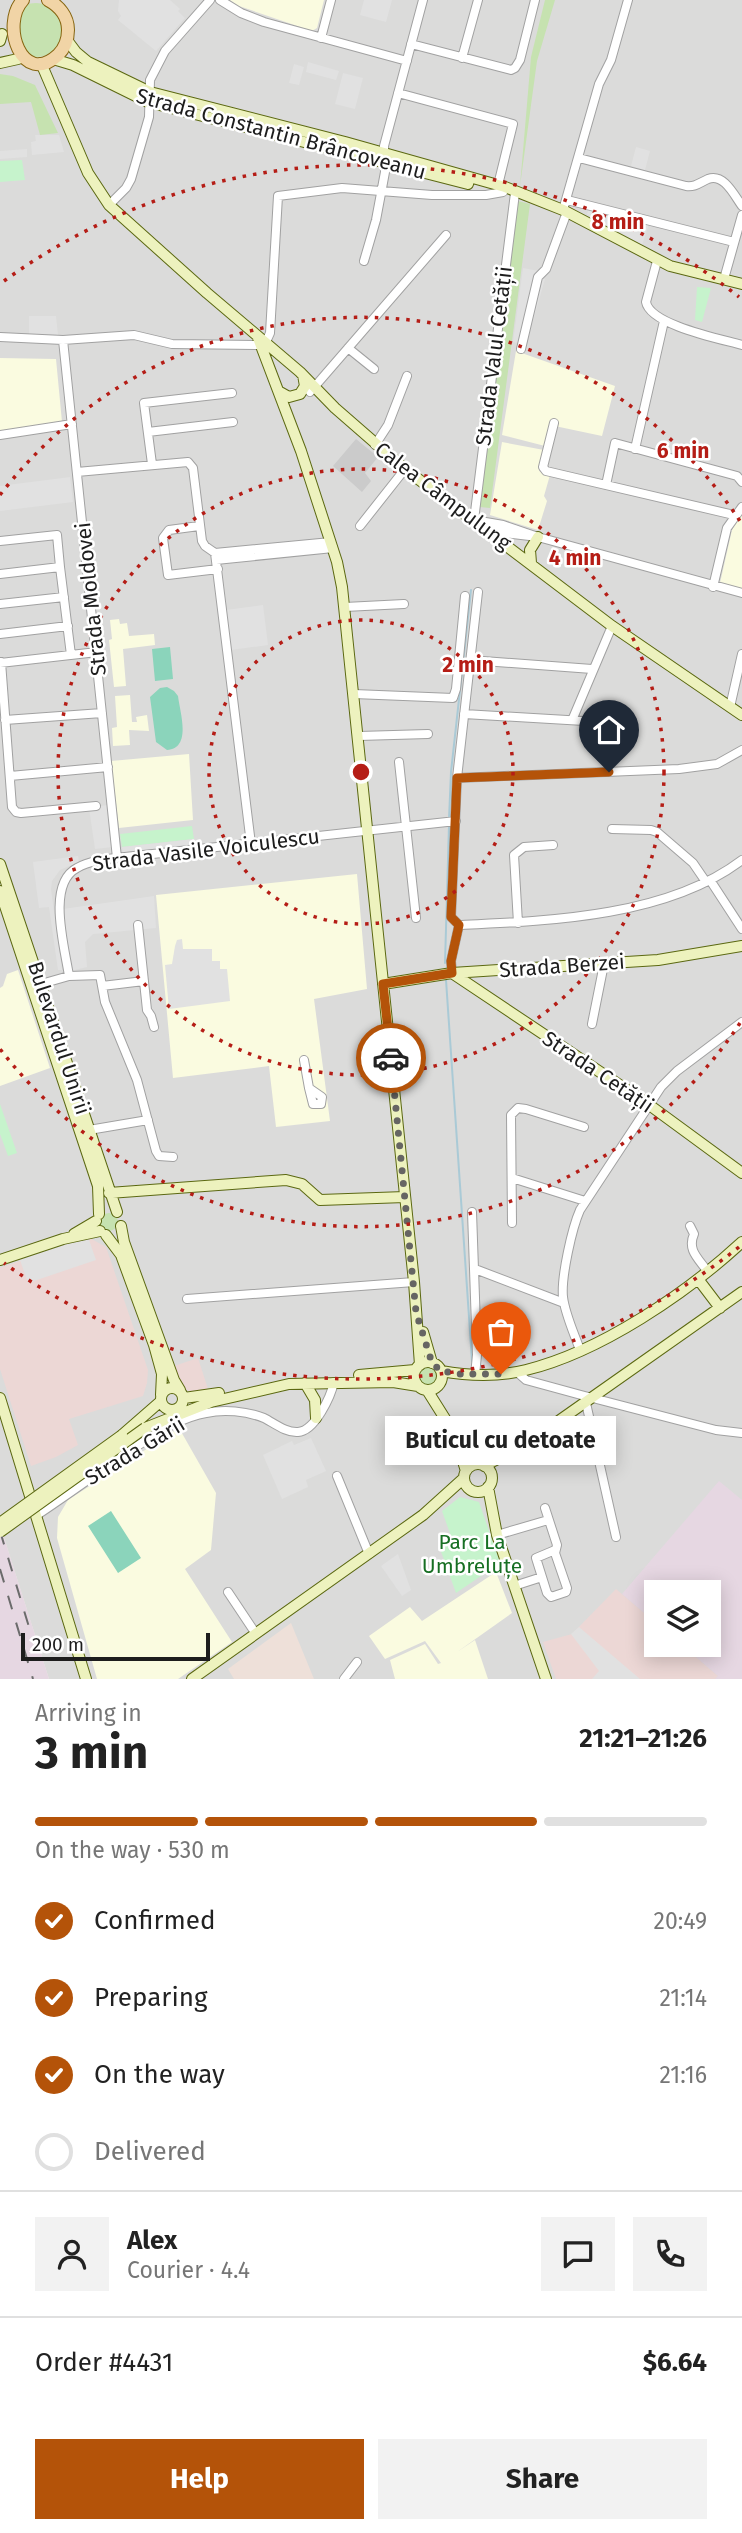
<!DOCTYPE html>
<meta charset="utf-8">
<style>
body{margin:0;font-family:"Fira Sans",sans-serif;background:#f2f2f2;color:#222;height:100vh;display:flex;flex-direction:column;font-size:26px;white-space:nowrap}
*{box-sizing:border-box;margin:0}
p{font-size:23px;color:#767676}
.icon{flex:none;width:38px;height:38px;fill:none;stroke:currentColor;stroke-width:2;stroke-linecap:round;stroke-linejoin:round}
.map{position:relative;height:1679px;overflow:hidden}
.panel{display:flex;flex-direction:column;background:#fff;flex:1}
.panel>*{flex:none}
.controls{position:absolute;left:644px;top:1580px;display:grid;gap:14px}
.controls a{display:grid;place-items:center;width:77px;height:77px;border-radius:0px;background:#fff;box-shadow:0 4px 18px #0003;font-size:35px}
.scale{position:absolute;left:21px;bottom:18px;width:189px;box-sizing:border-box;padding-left:7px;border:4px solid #1d1d1d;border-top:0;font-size:19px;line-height:24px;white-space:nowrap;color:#1d1d1d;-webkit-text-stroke:5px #fff;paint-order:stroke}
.pin{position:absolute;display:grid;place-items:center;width:60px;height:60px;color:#fff;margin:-72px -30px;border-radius:50% 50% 50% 0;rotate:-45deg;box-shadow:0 0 7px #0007}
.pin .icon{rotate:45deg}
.courier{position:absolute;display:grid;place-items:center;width:70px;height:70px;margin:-35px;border:5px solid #b45309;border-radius:50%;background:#fff;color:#222;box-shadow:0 2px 9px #0007}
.bubble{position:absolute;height:49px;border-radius:0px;background:#fff;box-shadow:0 4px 18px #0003;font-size:23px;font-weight:700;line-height:49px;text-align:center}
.overview em{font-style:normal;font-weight:700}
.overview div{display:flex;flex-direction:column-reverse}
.overview{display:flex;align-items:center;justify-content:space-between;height:119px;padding:0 35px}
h1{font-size:46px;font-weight:700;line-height:52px}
.bar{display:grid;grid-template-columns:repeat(4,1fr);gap:10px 7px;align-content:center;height:84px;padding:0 35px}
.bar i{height:9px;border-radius:5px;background:#e0e0e0}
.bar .active{background:#b45309}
.bar p{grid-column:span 4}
.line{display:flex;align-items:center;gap:18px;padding:0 35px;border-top:2px solid #e0e0e0}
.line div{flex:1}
.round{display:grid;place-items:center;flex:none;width:74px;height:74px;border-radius:0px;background:#f2f2f2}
ol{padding:0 35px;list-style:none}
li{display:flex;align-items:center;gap:21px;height:77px}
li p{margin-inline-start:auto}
li .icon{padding:7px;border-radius:50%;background:#b45309;color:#fff;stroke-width:4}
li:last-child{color:#767676}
li i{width:38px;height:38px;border:4px solid #e0e0e0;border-radius:50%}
.action{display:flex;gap:14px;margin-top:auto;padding:14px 35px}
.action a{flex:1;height:80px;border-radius:0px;background:#b45309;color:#fff;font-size:28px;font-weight:700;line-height:80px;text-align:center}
.action a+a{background:#f2f2f2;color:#222}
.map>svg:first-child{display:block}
.residential{fill:#dbdbda;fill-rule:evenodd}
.commercial{fill:#ecd7d5}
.industrial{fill:#e6d7e2}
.education{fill:#fafbe0}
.religious{fill:#cbcbcb}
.military{fill:#eee0d9}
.grass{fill:#c6e2b0}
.park{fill:#c6f3cc}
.pitch{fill:#8bd4bb}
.parking{fill:#e1e1e1}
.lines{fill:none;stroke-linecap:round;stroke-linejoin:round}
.stream{stroke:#aacad6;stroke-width:2}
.street-casing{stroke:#a1a1a1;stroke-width:10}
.secondary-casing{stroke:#5b6811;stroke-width:12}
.primary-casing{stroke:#866510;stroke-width:14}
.street{stroke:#fff;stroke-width:8}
.secondary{stroke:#edf2be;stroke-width:10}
.primary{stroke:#f1d4a6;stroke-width:12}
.rail{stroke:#6b6b6b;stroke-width:2;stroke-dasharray:14 14;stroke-linecap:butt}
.secondary-bridge-casing{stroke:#5b6811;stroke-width:12;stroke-linecap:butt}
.secondary-bridge{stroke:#edf2be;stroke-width:10}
.done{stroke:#666563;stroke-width:7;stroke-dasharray:0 12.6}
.route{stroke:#b45309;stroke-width:9}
.ring{fill:none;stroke:#b51d16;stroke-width:3.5;stroke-dasharray:3.5 7}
.labels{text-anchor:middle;stroke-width:5;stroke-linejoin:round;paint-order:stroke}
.street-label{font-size:21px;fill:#1d1d1d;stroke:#fff}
.park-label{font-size:21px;fill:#176f23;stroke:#fff}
.centre{fill:#b51d16;stroke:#fff;stroke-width:3.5}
.ring-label{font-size:21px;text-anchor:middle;font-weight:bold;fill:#b51d16;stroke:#fff;stroke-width:5;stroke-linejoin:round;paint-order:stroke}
</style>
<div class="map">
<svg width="742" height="1679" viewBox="0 0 742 1679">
<rect width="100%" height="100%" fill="#edebe4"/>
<path class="residential" d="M0 0H742V1679H49L0 1525ZM656 1592H709V1645H656Z"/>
<path class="commercial" d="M88 1237 106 1247 148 1370 147 1383 143 1396 69 1419 78 1445 56 1457 31 1466 0 1369V1268Z
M198 1358 208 1389 197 1392 189 1391 184 1388 171 1367Z
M616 1589 656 1623V1645H682L718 1676 715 1679H556L543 1642 572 1634Z"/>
<path class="industrial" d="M719 1481 742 1500V1679H715L718 1676 682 1645H709V1592H656V1623L622 1594Z
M0 1525 49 1679H0Z"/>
<path class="education" d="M230 0H324L317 28 312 31 239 6Z
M516 351 615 386 602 436 550 425 545 446 502 435Z
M0 358 56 359 62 422 0 431Z
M502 442 544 450 539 471 550 475 544 496 547 501 538 530 490 515Z
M742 512V589L720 583 732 530Z
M119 619 120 624 127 623 129 636 154 634 155 645 123 649 126 686 114 687 109 640 112 639 110 620Z
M130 695 132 722H137L136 717 147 715 149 731 129 730 130 745 113 746 112 728 117 727 115 696Z
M189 754 193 820 119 828 111 761Z
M357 874 367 989 314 999 330 1121 276 1127 269 1066 173 1078 156 895Z
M18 970 50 1068 0 1086V988L3 986 7 974Z
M179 1428 216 1493 211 1550 185 1569 232 1642 178 1679H97L57 1538 58 1517 68 1500Z
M496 1572 512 1613 457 1652 475 1640 488 1679H395L390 1660 425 1644 438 1664 441 1663 425 1641 385 1659 369 1636 410 1607 422 1621Z"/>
<path class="religious" d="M356 439 378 457 365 473 371 481 362 492 333 466Z"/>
<path class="military" d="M291 1623 314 1679H234L228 1669Z"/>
<path class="grass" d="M545 0H555L537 61 520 186 531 57Z
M9 30a27 27 0 1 1 54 0a27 27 0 1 1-54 0Z
M0 74 13 76 35 85 58 133 40 135 31 102 0 104Z
M518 201 530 204 490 508 480 507Z
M100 1222a9 9 0 1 1 18 0a9 9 0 1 1-18 0Z
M419 1376a9 9 0 1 1 18 0a9 9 0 1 1-18 0Z"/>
<path class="park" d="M22 160 25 180 0 182V161Z
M697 287 711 288 702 322 695 320Z
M192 826 194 839 122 847 120 834Z
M0 1104 17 1153 8 1156 0 1134Z
M460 1497 479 1502 500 1563 456 1593 439 1546 452 1539 442 1511Z"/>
<path class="pitch" d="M170 647 173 679 155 681 152 649Z
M167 687 174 691 178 696C180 713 192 748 167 750L156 742 150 697 160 688Z
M111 1511 141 1558 118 1573 88 1526Z"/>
<path class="parking" d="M119 0H170L180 9 178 11 185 18 156 51 118 20 121 16 118 11Z
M364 0H392L386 22 360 15Z
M308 62 339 71 336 80 306 72Z
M294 64 304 67 299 85 289 83Z
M343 73 363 78 355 109 335 104Z
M35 135H59L64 152 32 155 31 142 36 141Z
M636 147 650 151 645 170 631 166Z
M27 149V157L0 159V151Z
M589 208 649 224 642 245 587 214Z
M523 268 539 271 541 278 545 279 526 345 513 342Z
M29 316H56L58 335 29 334Z
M70 477 73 502 0 511V486Z
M263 605 268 645 231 650 226 610Z
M107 805 113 847 95 849 89 808Z
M194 839 195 846 123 854 122 847Z
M78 856 79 862 60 870 52 881 51 889 62 970H58L49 907 39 908 33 862Z
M154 896 156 928 93 934 85 942 87 967 71 971 63 909Z
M182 939 183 949H212V961H220V969H227L230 1001 169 1009 165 965 172 964 175 946 177 940Z
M88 1237 96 1260 28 1283 20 1260Z
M311 1438 326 1471 306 1480 308 1487 282 1499 263 1455 292 1441 294 1445Z
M398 1554 411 1590 402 1596 381 1566Z
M579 1627 613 1656 640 1679H592L599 1671 571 1634Z"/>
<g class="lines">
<path class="stream" d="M449 819 451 772 471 590
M445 963 449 825
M446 980 472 1361"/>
<g class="street-casing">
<path id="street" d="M220 0 241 13 264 22 407 61
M321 38 331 0
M411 44 511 70 515 68 520 60 535 0
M462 58 478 0
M398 93 513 124 498 185
M579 158 686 186C696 187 699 183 708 179 724 173 734 195 742 206
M515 193 474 520 503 525 538 537
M567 200 734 242
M109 205 126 188 131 179 149 117 150 80 165 51 210 0
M563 210 599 84 611 60 628 0
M364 261 376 220 385 172 384 146 423 0
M657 261 646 302C650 325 721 339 742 345
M724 279 742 215
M0 337 63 340 134 335 172 344 261 345
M63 340 117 858
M265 344 270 333 278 196 342 188 432 195H486L503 192
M348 348 374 369
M521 349 538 277 546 269 567 212
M310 392 446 235
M554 423 543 467 546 471 734 515
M148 432 233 422
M0 435 72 424
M375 445 388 425 407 376
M635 449 664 321
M152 464 144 403 232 393
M77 472 188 462 193 468 202 541 205 546 215 553 331 542
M606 485 615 443 737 476 742 482
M199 526 169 530 163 538 168 575 218 569
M360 526 405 469
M488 531 538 537 742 593
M0 541 57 535 60 567
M215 553 251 844
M216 560 333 548
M0 574 60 567 71 655
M713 587 727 528 742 507
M0 604 64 597
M345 607 404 604
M0 634 68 626
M470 660 592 669
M1 662 12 807 16 812 21 813 96 806
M0 663 97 652
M354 694 453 698 456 689 465 596
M730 707 742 654
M464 714 618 723
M573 718 612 626
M5 720 102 713
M359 736 428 734
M399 762 416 918
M10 776 108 767
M457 778 679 769 717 764 742 750
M612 829 651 830 657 832 693 863 706 882
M710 880 742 929
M518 923 514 855 524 847 553 845
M138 925 147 1010 151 1016 154 1027
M459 925 451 917 457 778 478 592
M459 925C549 921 667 917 742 860
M452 973 451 961 459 925
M69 976C65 948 46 884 77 868 91 860 109 859 125 857L456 821
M41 984 69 976 100 975 105 1002 137 1080 156 1151 159 1156 173 1157
M102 986 144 981
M592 1024 604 964
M304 1060 309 1088 322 1097 321 1104H313L309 1088
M89 1130 148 1120
M512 1178 585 1201
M472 1212 477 1355 475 1375
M512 1223 511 1115 518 1108 526 1109 584 1127
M690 1226 694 1234C687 1250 698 1258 708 1272
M475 1269 564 1303
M187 1299 414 1282
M580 1350C574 1333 565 1314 563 1297 561 1277 572 1228 580 1210L661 1087 677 1071 742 1022
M517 1372 526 1380 581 1395 716 1430 742 1433
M586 1403 616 1537
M337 1476 369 1554
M545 1508 557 1545 555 1553 567 1588 566 1592 551 1597 547 1593 536 1558 555 1550
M37 1515C75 1490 110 1463 148 1439 166 1428 184 1417 206 1413 224 1409 246 1411 264 1418 274 1423 286 1433 298 1432 315 1431 331 1396 334 1382
M497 1535 548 1520
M514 1586 542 1577
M228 1592 256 1634
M344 1679 357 1662"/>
</g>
<g class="secondary-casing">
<path id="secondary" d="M67 40 76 52 88 62 150 92 345 142 505 187 563 210 670 266 742 284
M0 41 2 34
M53 59 73 65 148 102 468 184
M0 63 18 59
M41 63 88 173 109 205 207 293 300 372 335 408 405 469 612 626 742 715
M258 338 301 451 337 562 342 587 414 1282 420 1365
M280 392 289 397 300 394 305 386 303 375
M531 563 530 550 538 537
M0 864 117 1212
M0 891 98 1186 99 1214
M452 973 648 1104 742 1173
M383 984 452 973 658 960 742 946
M109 1193 286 1180 302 1184 320 1200 405 1197
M121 1226 124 1242 174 1380 180 1390
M74 1234 96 1221
M106 1235 121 1255 154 1345 162 1374 161 1395
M0 1260 63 1239 100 1231
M698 1279 720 1308
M423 1332 432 1363
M414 1376a14 14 0 1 1 28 0a14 14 0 1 1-28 0Z
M441 1371C469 1376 498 1377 526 1370 600 1352 687 1293 742 1242
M359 1375 415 1370
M305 1383 315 1400 316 1418
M161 1399a11 11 0 1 1 22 0a11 11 0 1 1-22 0Z
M427 1390 454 1433 466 1471
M0 1398 86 1679
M184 1398 219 1393
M145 1428 211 1402 289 1384 393 1382 418 1386
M122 1435 161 1401
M464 1478a14 14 0 1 1 28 0a14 14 0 1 1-28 0Z
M484 1466 523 1446 742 1292
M488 1487 497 1535 546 1679
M192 1679 423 1515 464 1478"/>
</g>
<g class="primary-casing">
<path id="primary" d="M23 0C0 24 22 88 58 55 65 48 68 39 68 30 68 16 59 6 48 0"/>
</g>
<use href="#street" class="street"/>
<use href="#secondary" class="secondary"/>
<use href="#primary" class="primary"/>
<path class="rail" d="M0 1531 32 1637
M0 1569 33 1679"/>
<g class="secondary-bridge-casing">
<path id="secondary-bridge" d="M0 1523 122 1435
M0 1532 145 1428"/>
</g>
<use href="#secondary-bridge" class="secondary-bridge"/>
</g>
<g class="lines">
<path class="done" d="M391 1058 416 1312 432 1363 441 1371 460 1374H501"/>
<path class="route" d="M391 1058 383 984 452 973 451 961 459 925 451 917 457 778 609 772"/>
</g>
<g class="ring">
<circle cx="361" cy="772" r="152"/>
<circle cx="361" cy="772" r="303"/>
<path d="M740 1023A455 455 0 0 1 0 1049M0 495A455 455 0 0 1 740 521"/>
<path d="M739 1247A607 607 0 0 1 4 1263M4 281A607 607 0 0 1 739 297"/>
</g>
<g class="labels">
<g class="street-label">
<text transform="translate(281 134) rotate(15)" y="7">Strada Constantin Brâncoveanu</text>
<text transform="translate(494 356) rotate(-83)" y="7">Strada Valul Cetății</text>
<text transform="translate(443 496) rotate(37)" y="7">Calea Câmpulung</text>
<text transform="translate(91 599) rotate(-96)" y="7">Strada Moldovei</text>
<text transform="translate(206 850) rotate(-7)" y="7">Strada Vasile Voiculescu</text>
<text transform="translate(562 966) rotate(-4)" y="7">Strada Berzei</text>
<text transform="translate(59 1038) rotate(72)" y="7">Bulevardul Unirii</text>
<text transform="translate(598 1072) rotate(34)" y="7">Strada Cetății</text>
<text transform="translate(135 1451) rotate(-31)" y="7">Strada Gării</text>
</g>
<g class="park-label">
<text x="472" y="1549">Parc La<tspan x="472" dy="24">Umbreluțe</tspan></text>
</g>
</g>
<circle cx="361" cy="772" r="10" class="centre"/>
<g class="ring-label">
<text x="618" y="229">8 min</text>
<text x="683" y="458">6 min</text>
<text x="575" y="565">4 min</text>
<text x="468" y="672">2 min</text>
</g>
</svg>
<div class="controls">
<a><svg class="icon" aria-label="layers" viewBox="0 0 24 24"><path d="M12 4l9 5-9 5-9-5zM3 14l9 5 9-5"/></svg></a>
</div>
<div class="scale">200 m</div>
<div class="pin" style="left:501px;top:1374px;background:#ea580c"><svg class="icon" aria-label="bag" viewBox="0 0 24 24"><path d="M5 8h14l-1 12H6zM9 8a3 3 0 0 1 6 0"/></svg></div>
<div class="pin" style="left:609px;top:772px;background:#1f2937"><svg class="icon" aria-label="home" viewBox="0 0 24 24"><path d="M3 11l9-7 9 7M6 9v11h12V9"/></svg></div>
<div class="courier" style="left:391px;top:1058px"><svg class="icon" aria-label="car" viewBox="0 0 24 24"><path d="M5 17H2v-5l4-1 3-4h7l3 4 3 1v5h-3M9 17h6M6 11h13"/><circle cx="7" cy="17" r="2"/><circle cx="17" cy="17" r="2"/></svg></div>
<div class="bubble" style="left:385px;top:1416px;width:231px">Buticul cu detoate</div>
</div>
<section class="panel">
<div class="overview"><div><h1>3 min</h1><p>Arriving in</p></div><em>21:21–21:26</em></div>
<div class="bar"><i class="active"></i><i class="active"></i><i class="active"></i><i></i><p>On the way · 530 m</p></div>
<ol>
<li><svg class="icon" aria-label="check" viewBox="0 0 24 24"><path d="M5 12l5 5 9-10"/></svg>Confirmed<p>20:49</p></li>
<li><svg class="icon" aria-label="check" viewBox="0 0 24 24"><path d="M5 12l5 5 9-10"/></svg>Preparing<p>21:14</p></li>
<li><svg class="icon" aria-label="check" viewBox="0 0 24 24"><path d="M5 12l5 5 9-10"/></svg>On the way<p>21:16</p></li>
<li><i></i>Delivered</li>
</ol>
<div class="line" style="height:126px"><a class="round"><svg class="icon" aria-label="person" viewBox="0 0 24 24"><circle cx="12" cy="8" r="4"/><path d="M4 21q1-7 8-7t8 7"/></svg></a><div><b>Alex</b><p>Courier · 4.4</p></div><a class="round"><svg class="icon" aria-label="chat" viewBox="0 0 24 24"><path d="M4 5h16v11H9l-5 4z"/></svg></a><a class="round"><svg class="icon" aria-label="phone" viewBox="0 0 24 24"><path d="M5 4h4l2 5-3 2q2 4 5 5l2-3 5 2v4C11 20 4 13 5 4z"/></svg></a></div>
<div class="line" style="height:91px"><div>Order #4431</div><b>$6.64</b></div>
<div class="action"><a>Help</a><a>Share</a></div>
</section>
